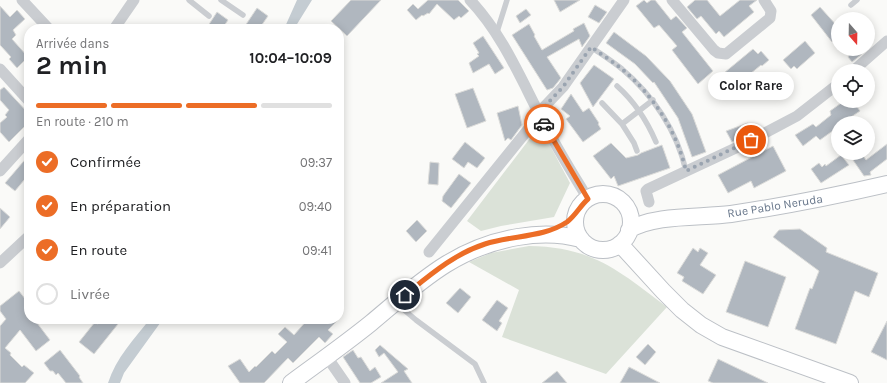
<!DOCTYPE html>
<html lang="fr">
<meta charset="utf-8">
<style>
body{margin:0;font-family:Karla,sans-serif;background:#f2f2f2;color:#202124;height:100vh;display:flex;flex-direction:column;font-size:15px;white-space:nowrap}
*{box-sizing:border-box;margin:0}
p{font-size:13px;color:#757577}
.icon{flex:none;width:22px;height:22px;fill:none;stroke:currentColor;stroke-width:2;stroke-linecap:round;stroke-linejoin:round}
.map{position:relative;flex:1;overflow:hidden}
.details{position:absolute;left:24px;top:24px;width:320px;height:300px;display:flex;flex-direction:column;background:#fff;border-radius:16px;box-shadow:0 2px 10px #0003}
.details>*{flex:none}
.needle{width:26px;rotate:160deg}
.controls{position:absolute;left:831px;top:12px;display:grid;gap:8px}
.controls a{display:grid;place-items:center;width:44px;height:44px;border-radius:50%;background:#fff;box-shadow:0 2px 10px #0003;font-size:20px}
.pin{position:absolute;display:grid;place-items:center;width:34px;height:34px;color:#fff;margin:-17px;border:2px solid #fff;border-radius:50%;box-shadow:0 1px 4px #0007}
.courier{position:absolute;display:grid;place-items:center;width:40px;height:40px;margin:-20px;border:3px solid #ec6d26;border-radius:50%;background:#fff;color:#222;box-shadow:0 1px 5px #0007}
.bubble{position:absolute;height:28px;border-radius:14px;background:#fff;box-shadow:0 2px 10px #0003;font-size:13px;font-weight:700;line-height:28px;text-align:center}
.headline em{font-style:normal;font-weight:700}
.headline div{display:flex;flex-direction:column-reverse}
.headline{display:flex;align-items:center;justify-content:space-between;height:68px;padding:0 12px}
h1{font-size:26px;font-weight:700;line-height:30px}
.bar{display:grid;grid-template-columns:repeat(4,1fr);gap:6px 4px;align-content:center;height:48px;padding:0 12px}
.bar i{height:5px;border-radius:3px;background:#e0e0e0}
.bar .current{background:#ec6d26}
.bar p{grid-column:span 4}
ol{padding:0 12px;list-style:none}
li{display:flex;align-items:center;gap:12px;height:44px}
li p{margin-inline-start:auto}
li .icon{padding:4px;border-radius:50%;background:#ec6d26;color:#fff;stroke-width:4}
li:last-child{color:#757577}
li i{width:22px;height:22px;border:2px solid #e0e0e0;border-radius:50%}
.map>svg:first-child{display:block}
.green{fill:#dbe2d8}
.water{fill:#c4ccd2}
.building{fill:#b0b7bf;stroke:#dcdcda}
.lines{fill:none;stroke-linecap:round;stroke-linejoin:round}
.secondary-casing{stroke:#bcc0c6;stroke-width:18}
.lane{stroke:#cacdd1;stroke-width:5.5}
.street{stroke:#cacdd1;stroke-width:11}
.secondary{stroke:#fff;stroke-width:16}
.done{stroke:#9aa4b0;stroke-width:4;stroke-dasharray:0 7.2}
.route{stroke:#ec6d26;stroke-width:5}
.labels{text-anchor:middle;stroke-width:4;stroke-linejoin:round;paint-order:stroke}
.street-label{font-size:12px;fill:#67768a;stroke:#fff}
</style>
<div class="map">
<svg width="887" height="383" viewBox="0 0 887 383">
<rect width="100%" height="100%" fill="#fafaf8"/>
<path class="green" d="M531 137 546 138 570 183 554 217 501 226 481 231 467 221Z
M529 246C593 247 619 271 667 307L606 374 502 337 519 290 469 262 491 253Z"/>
<path class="water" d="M297 0H312L294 29H284Z
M150 319H163L124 373 120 383H108C116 358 134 339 150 319Z"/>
<path class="building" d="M351 0H381L347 36 331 21Z
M428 0H458L469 11 461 18 459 16 454 20 437 4 429 14 428 13 423 16 422 15 416 20 407 10 413 4 418 9Z
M554 0H580L560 12Z
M644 0 647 3 651 0H655L671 20 676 16 687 28 682 32 713 71 698 84 672 50 677 46 659 25 654 28 636 6Z
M695 0H707L720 16 740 0H757L749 6 754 12 724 37 719 31 716 34 701 16 697 19 687 7Z
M595 5 607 12 599 23 588 17Z
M0 6 10 17 17 10 25 19 13 30 16 35 12 39 28 57 17 68 9 59 11 57 0 45Z
M820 7 838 27V37L832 42 811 15Z
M257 8 268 16 259 29H243Z
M526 9 531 15 520 23 516 16Z
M217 12 228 20 222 29H206Z
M584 23 590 36 582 47 579 39 547 57 561 78 553 88 547 90 512 35 529 24 535 35 534 36 542 50 574 31 573 29Z
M614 32 646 56 670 81 692 114 706 152 692 157 678 118 654 82 653 83 635 64 606 43Z
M483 36 504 68 495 74 489 64 473 73 469 63 479 56 477 54 479 53 473 43Z
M805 41 815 53 799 67 797 69 794 66 791 69 783 60Z
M753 49 758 54 761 51 769 60 762 66 761 65 739 83 740 84 733 90 726 81 729 78 724 73Z
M852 49H858L862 54 852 62 848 57 849 55 848 52Z
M594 65 614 79 593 107 580 83Z
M4 87 29 114V122L9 142 0 132V123L7 117 5 115 9 110 0 100V90Z
M473 88 486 121 467 128 455 94Z
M571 94 583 112 589 108 599 123 598 124 601 129 583 142 566 119 570 116 561 109Z
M844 101H853L860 111 842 123H838V127L820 140 816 136 803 146 795 135 813 124 816 127 831 115 830 111Z
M518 106 522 125 511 140 508 138 505 141 497 113Z
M748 123 752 130 732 142 726 131Z
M465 142 485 158 477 168 468 162 464 168 452 159Z
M611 143 626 158 638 155 641 153 662 145 670 168 618 186 614 176 611 179 593 156Z
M887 144V159L870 172 871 175 864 176 853 160 862 154 866 160Z
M773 146 786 171 754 188 751 181 728 193 718 175Z
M29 155V174L15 191 5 183Z
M841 155 849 165 821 183 811 169 819 163 822 167 825 164 826 166Z
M430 162 439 163 438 185 428 184Z
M459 174 471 183 451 208 442 201 443 196Z
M0 208 10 217 0 229Z
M417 220 427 231 416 242 406 231Z
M800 229 827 248 826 252 878 273 869 297 855 291 836 344 795 329 810 288 812 289 819 271 773 237 779 230Z
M693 248 698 252 700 248 708 253 700 265 716 275 703 294 682 281 684 277 677 273Z
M745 261 786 277 768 327 726 312Z
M460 288 471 297 458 313 446 303Z
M19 291 29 304V319H34L50 340 36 351 20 330 5 348 11 353 10 355 22 367 24 365 34 373 25 383H0V326L6 319 0 311V306Z
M497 300 508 308 499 321 502 323 497 331 482 320Z
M102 319H122L94 354 79 342 95 322 98 324Z
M308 319H339L328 330 333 334 325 343 319 337 293 363 288 358 264 383H240L228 366 240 359 249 372 255 366 256 367 272 351 275 354 287 342 278 334 285 327 294 335Z
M887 321V360L871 352Z
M648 344 656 352 645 365 636 357Z
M380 345 408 369 404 371 412 383H381L398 372 384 353 379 357 375 350Z
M60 350 80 376 79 377 83 383H66L58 373 56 375 53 371H50L44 363Z
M353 350 358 358 361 357 370 371 375 367 381 377 371 383H360L343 357Z
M718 359 768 383H713L708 381Z
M629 367 635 370 660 383H620Z
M557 371 567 383H542Z"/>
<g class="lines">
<g class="secondary-casing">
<path id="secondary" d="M575 222a28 28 0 1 1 56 0a28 28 0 1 1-56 0Z
M629 230C654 214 701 218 731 214 784 206 835 196 887 184
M620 244 663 291 682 310 701 325 722 337 850 383
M291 383C318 363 345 344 371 323 419 283 454 248 518 237 540 233 559 233 581 239"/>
</g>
<path class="lane" d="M189 0 209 16
M221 0 243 15
M851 5 857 0
M496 35 507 0
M591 47C601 54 612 61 622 69 653 95 677 131 686 171
M617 86C634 101 647 121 656 142
M602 103 622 124
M637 151 634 143 622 124 653 100
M398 303 403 309 416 320 475 364 484 383"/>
<path class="street" d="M22 0 49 29
M470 0C504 36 522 82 545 125 558 150 573 174 588 199
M672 0 714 50 718 53 726 54 770 18 771 11 764 0
M114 29 134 0
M0 69 29 101
M853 71 887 41
M0 171 29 139
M649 202 646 191 648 189 740 146 797 116 838 84
M429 252 534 122 544 107 563 87 624 0
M0 263 29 236
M327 357 345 383"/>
<use href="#secondary" class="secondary"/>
</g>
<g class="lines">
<path class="done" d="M544 124 539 114 544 107 563 87 591 47C601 54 612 61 622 69 653 95 677 131 686 171L751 140"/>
<path class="route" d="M405 295C430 275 454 254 485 244 512 235 543 238 567 222 576 215 580 206 588 199L544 124"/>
</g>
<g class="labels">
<g class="street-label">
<text transform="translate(775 206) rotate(-9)" y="4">Rue Pablo Neruda</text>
</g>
</g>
</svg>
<div class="controls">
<a><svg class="needle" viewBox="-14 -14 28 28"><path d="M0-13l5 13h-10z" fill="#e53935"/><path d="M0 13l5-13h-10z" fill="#757577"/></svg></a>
<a><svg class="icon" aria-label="locate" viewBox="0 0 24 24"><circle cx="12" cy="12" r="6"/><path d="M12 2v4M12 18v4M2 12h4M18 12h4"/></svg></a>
<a><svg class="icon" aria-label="layers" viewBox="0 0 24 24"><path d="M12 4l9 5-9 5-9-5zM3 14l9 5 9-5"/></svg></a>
</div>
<div class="pin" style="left:751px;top:140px;background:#ea580c"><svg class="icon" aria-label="bag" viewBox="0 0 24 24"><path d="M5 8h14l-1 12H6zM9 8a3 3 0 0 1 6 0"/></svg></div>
<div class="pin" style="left:405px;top:295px;background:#1f2937"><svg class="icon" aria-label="home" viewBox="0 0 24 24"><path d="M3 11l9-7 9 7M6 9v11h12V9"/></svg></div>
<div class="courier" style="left:544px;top:124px"><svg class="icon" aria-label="car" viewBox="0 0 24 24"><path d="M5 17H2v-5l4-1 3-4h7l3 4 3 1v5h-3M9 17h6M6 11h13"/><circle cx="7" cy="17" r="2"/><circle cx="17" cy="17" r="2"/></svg></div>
<div class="bubble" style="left:708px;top:72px;width:86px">Color Rare</div>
<section class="details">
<div class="headline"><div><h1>2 min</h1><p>Arrivée dans</p></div><em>10:04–10:09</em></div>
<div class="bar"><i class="current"></i><i class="current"></i><i class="current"></i><i></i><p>En route · 210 m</p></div>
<ol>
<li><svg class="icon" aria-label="check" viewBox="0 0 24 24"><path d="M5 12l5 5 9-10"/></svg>Confirmée<p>09:37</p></li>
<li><svg class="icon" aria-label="check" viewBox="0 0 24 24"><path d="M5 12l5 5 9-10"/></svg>En préparation<p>09:40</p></li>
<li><svg class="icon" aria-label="check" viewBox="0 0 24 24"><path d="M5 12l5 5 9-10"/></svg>En route<p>09:41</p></li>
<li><i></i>Livrée</li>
</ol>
</section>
</div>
